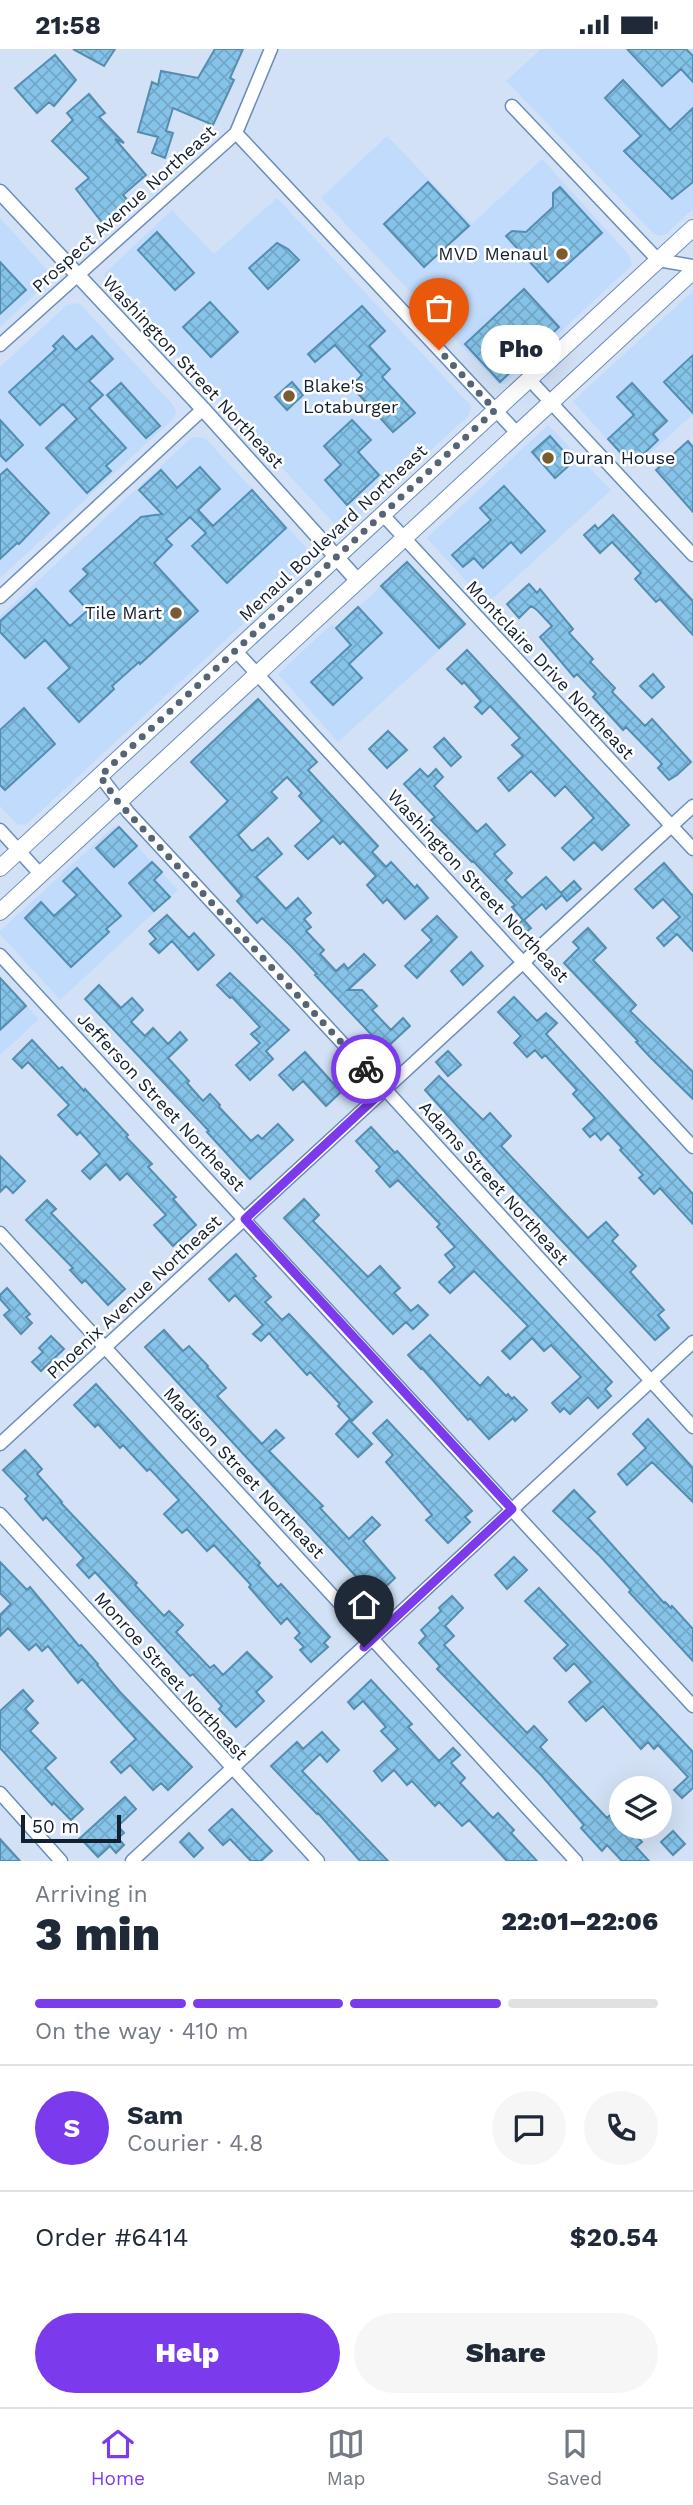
<!DOCTYPE html>
<meta charset="utf-8">
<style>
body{margin:0;font-family:"Work Sans",sans-serif;background:#f6f6f7;color:#1f2937;height:100vh;display:flex;flex-direction:column;font-size:26px;white-space:nowrap}
*{box-sizing:border-box;margin:0}
p{font-size:23px;color:#747a83}
.icon{flex:none;width:38px;height:38px;fill:none;stroke:currentColor;stroke-width:2;stroke-linecap:round;stroke-linejoin:round}
.map{position:relative;height:1812px;overflow:hidden}
.side{display:flex;flex-direction:column;background:#fff;flex:1}
.side>*{flex:none}
.buttons{position:absolute;left:609px;top:1727px;display:grid;gap:14px}
.buttons a{display:grid;place-items:center;width:63px;height:63px;border-radius:50%;background:#fff;box-shadow:0 7px 28px #0002;font-size:35px}
.scale{position:absolute;left:21px;bottom:18px;width:100px;box-sizing:border-box;padding-left:7px;border:4px solid #122032;border-top:0;font-size:19px;line-height:24px;white-space:nowrap;color:#122032;-webkit-text-stroke:5px #fff;paint-order:stroke}
.pin{position:absolute;display:grid;place-items:center;width:60px;height:60px;color:#fff;margin:-72px -30px;border-radius:50% 50% 50% 0;rotate:-45deg;box-shadow:0 0 7px #0007}
.pin .icon{rotate:45deg}
.courier{position:absolute;display:grid;place-items:center;width:70px;height:70px;margin:-35px;border:5px solid #7c3aed;border-radius:50%;background:#fff;color:#222;box-shadow:0 2px 9px #0007}
.bubble{position:absolute;height:49px;border-radius:24px;background:#fff;box-shadow:0 7px 28px #0002;font-size:23px;font-weight:800;line-height:49px;text-align:center}
.summary em{font-style:normal;font-weight:800}
.summary div{display:flex;flex-direction:column-reverse}
.summary{display:flex;align-items:center;justify-content:space-between;height:119px;padding:0 35px}
h1{font-size:46px;font-weight:800;line-height:52px}
.bar{display:grid;grid-template-columns:repeat(4,1fr);gap:10px 7px;align-content:center;height:84px;padding:0 35px}
.bar i{height:9px;border-radius:5px;background:#e0e1e3}
.bar .active{background:#7c3aed}
.bar p{grid-column:span 4}
.line{display:flex;align-items:center;gap:18px;padding:0 35px;border-top:2px solid #e0e1e3}
.line div{flex:1}
.round{display:grid;place-items:center;flex:none;width:74px;height:74px;border-radius:37px;background:#f6f6f7}
.action{display:flex;gap:14px;margin-top:auto;padding:14px 35px}
.action a{flex:1;height:80px;border-radius:42px;background:#7c3aed;color:#fff;font-size:28px;font-weight:800;line-height:80px;text-align:center}
.action a+a{background:#f6f6f7;color:#1f2937}
.status{display:flex;justify-content:space-between;align-items:center;height:49px;padding:0 35px;background:#fff;direction:ltr}
.status svg{height:19px;fill:currentColor}
.tab-bar{display:flex;justify-content:space-around;align-items:center;height:98px;border-top:2px solid #e0e1e3;background:#fff;font-size:19px;color:#747a83}
.tab-bar a{display:grid;justify-items:center;gap:4px}
.tab-bar .active{color:#7c3aed}
.map>svg:first-child{display:block}
.built{fill:#c1dbfd}
.building{fill:url(#building-cross-hatch);stroke:#538eb1;stroke-width:2}
.lines{fill:none;stroke-linecap:round;stroke-linejoin:round}
.minor-casing{stroke:#6a8dbd;stroke-width:15}
.tertiary-casing{stroke:#6a8dbd;stroke-width:17}
.secondary-casing{stroke:#6a8dbd;stroke-width:18}
.minor{stroke:#fff;stroke-width:12}
.tertiary{stroke:#fff;stroke-width:14}
.secondary{stroke:#fff;stroke-width:16}
.done{stroke:#556476;stroke-width:7;stroke-dasharray:0 12.6}
.route{stroke:#7c3aed;stroke-width:9}
.poi-dot{fill:#795c2f;stroke:#fff;stroke-width:2.5}
.labels{text-anchor:middle;stroke-width:5;stroke-linejoin:round;paint-order:stroke}
.street-label{font-size:18px;fill:#122032;stroke:#fff}
.poi-label{font-size:18px;fill:#122032;stroke:#fff;text-anchor:end}
</style>
<div class="status"><b>21:58</b><svg viewBox="0 0 49 12"><path d="M0 12V9h3v3zM5 12V6h3v6zM10 12V3h3v9zM15 12V0h3v12zM26 1h20v11H26zM47 4h2v5h-2z"/></svg></div>
<div class="map">
<svg width="693" height="1812" viewBox="0 0 693 1812">
<defs>
<pattern id="building-cross-hatch" width="8" height="8" patternUnits="userSpaceOnUse" patternTransform="scale(1.75)"><rect width="8" height="8" fill="#86c3e8"/><path d="M0 0l8 8M0 8l8-8" fill="none" stroke="#73a7c7"/></pattern>
</defs>
<rect width="100%" height="100%" fill="#d2e1f5"/>
<path class="built" d="M541 0H693V160L667 184 661 187 654 185 506 32Z
M387 87 472 175 542 110 629 206 632 216 504 335H498L321 149Z
M277 149 471 357 469 366 342 483 105 229V224L172 161 214 205Z
M0 169 49 223V231L44 237 0 278Z
M693 242V365L633 420 573 352Z
M79 254 174 357 176 364 172 371 0 529V318L67 256Z
M548 376 611 441 487 555 427 489Z
M200 388 206 390 311 504 313 510 28 774 21 776 16 774 0 757V567L191 389Z
M407 513 466 577 338 693 278 625 332 575 336 579Z
M118 777 178 841 60 951 0 885V882L112 779Z
M0 929 39 970 0 1006Z"/>
<path class="building" d="M73 0H115L104 17Z
M215 0H243L230 29 234 31 213 76 173 59 166 82 173 84 165 109 152 104 158 88 138 83 152 33 158 36 161 22 198 29Z
M627 0H686L693 7V33L681 20 662 37Z
M55 6 76 31 54 57 49 53 37 64 15 39Z
M623 31 670 81 693 59V133L672 150 624 102 641 87 605 49Z
M89 45 105 64 99 68 124 94 115 90 146 126 123 146 129 153 104 176 76 140 89 129 52 92 73 71 67 64Z
M428 133 469 177 424 218 384 175Z
M560 138 602 184 548 233 506 187 512 182 526 183 553 158V144Z
M157 183 194 224 175 241 138 201Z
M277 194 288 200 299 211 268 240 249 219Z
M0 213 26 241 0 265Z
M524 240 559 278 500 333 465 295Z
M210 253 238 283 211 308 183 278Z
M362 257 385 282 369 297 390 320 382 328 415 364 393 383 351 337 362 326 335 296 315 313 308 305Z
M63 287 76 301 92 287 113 310 89 332 103 346 89 359 126 399 106 417 111 422 87 444 46 399 77 370 63 355 40 376 9 343 56 300 53 297Z
M693 306V364L664 333Z
M292 333 303 346 287 361 275 348Z
M121 334 160 377 146 389 107 346Z
M632 334 667 372 653 385 658 391 632 416 608 390 634 366 617 348Z
M0 371 23 396 6 412 0 406Z
M352 371 371 391 358 403 379 426 347 456 325 431 341 416 324 397Z
M550 387 573 413 555 429 532 403Z
M688 392 693 398V463L656 421Z
M200 418 220 440 198 461 213 477 252 441 286 479 227 534 192 497 206 484 190 468 166 490 172 496 154 514 198 562 140 615 139 613 112 637 114 640 79 673 48 639 70 619 45 591 25 609 0 583V572L36 540 70 577 88 561 70 542 88 525 83 520 141 468 162 465 139 441 161 421 177 439Z
M7 420 49 464 19 495 17 494 0 510V426Z
M504 437 545 482 521 504 511 493 483 519 474 509 463 518 452 506 491 471 480 459Z
M613 466 693 552V586L660 550 656 553 635 530 641 524 612 493 600 504 584 486 595 476 598 480Z
M407 513 465 575 439 599 381 537Z
M529 535 537 544 540 540 573 580 569 584 593 610 590 613 615 639 612 643 645 677 652 670 691 713 677 726 669 731 658 719 662 715 626 678 623 681 593 648 596 645 577 625 574 628 540 588 552 577 537 561 531 557 519 569 507 555Z
M358 558 382 584 349 615 362 629 333 656 311 633 351 596 336 579Z
M467 601 629 776 602 801 594 793 574 811 562 799 594 769 565 737 555 747 531 722 509 742 498 729 523 707 512 696 520 689 490 657 482 665 475 658 481 652 464 633 462 635 447 620Z
M653 625 664 638 652 649 640 637Z
M258 650 317 713 308 721 378 797 372 803 386 818 391 813 415 839 417 836 428 849 405 870 387 850 383 854 367 836 376 827 343 792 340 795 333 787 308 810 295 797 322 772 299 747 302 744 287 728 271 743 277 749 238 786 252 802 268 789 282 805 256 828 286 860 298 849 311 864 304 870 311 878 306 882 324 901 320 905 336 922 344 915 348 920 364 905 375 916 348 941H362L377 957 372 961 391 981 403 969 410 977 385 1000 315 926 317 925 291 897 262 869 257 874 237 852 242 847 190 788 228 752 191 713Z
M24 659 55 695 5 741 0 736V681Z
M388 682 407 701 387 719 369 700Z
M444 689 461 708 451 717 434 698Z
M420 720 428 728 436 720 443 728 434 737 477 783 486 775 505 796 494 805 512 824 505 831 522 849 546 828 561 844 574 832 581 840 567 852 562 846 546 860 542 855 524 871 531 879 521 887 514 879 523 871 512 858 515 856 473 812 472 813 431 771 435 768 404 735Z
M119 778 137 797 114 818 96 799Z
M152 813 162 823 154 831 170 848 154 862 129 834Z
M664 814 693 847V902L677 885 664 897 657 889 680 868 663 850 653 859 635 840Z
M77 819 121 867 106 880 109 883 71 918 25 869 41 853 54 867 77 846 63 832Z
M167 866 189 889 194 884 214 906 198 921 172 892 159 904 150 895 156 890 149 882Z
M437 867 457 888 417 929 405 917 432 891 422 881Z
M588 879 606 899 593 911 636 956 630 962 693 1023V1050L651 1009 636 993 638 992 564 914 579 899 573 893Z
M471 903 483 917 463 936 451 922Z
M230 924 289 981 266 1002 273 1010 250 1031 236 1016 260 994 251 985 260 978 232 948 230 949 217 936Z
M0 929 26 957 0 981Z
M99 936 121 959 132 949 143 961 131 973 145 987 153 979 168 995 180 983 187 991 168 1009 189 1032 187 1034 203 1052 210 1045 220 1056 219 1058 251 1092 258 1086 262 1090 278 1075 293 1091 250 1130 207 1083 209 1082 85 950Z
M514 948 537 972 546 964 557 974 546 985 693 1145V1175L660 1139 654 1145 639 1129 643 1126 620 1101 622 1099 608 1084 601 1091 595 1084 590 1088 583 1080 595 1069 573 1045 577 1041 545 1006 542 1009 535 1001 527 1008 514 994 521 987 498 963Z
M32 991 59 1020 62 1018 84 1042 85 1040 128 1086 126 1088 152 1115 148 1118 176 1148 173 1150 196 1176 173 1197 154 1176 166 1166 127 1124 120 1131 106 1115 90 1130 82 1122 100 1105 80 1083 77 1086 58 1066 69 1056 28 1013 22 1019 13 1010Z
M448 1002 461 1016 448 1027 436 1013Z
M305 1003 341 1043 326 1057 303 1032 293 1041 279 1026Z
M439 1027 483 1071 490 1064 511 1087 501 1097 588 1189 606 1173 618 1186 612 1192 636 1217 630 1223 664 1261 658 1266 669 1279 655 1291 516 1143 425 1041Z
M371 1078 395 1104 397 1102 612 1333 605 1340 611 1347 598 1359 588 1348 570 1365 564 1359 560 1363 552 1354 581 1328 551 1296 544 1302 532 1289 510 1310 502 1302 528 1277 474 1222 450 1244 439 1233 455 1218 445 1206 455 1198 437 1178 440 1175 398 1131 390 1138 376 1122 380 1118 356 1092Z
M0 1107 25 1132 13 1144 6 1137 0 1143Z
M304 1150 319 1166 313 1172 368 1228 380 1217 400 1239 394 1244 411 1262 418 1256 428 1266 413 1280 406 1273 393 1285 284 1169Z
M47 1151 56 1160 51 1164 125 1240 108 1256 85 1231 82 1234 70 1221 73 1219 26 1171Z
M236 1205 256 1227 253 1229 271 1248 265 1253 282 1271 289 1265 372 1353 352 1372 338 1357 340 1355 310 1323 307 1326 269 1284 261 1292 253 1285 263 1276 235 1246 229 1252 209 1230Z
M7 1239 30 1265 26 1268 32 1274 21 1285 4 1266 10 1261 0 1250V1246Z
M164 1281 183 1302 189 1297 208 1317 207 1318 226 1339 217 1347 262 1395 276 1381 284 1389 269 1402 323 1457 320 1459 349 1490 372 1468 380 1476 363 1492 395 1529 375 1548 145 1298Z
M430 1286 480 1337 488 1328 506 1347 508 1345 512 1350 514 1348 527 1361 515 1372 513 1369 489 1390 470 1369 468 1371 422 1319 421 1320 408 1306Z
M51 1287 64 1300 41 1322 32 1313 43 1303 39 1299Z
M96 1335 260 1514 258 1516 278 1538 281 1535 330 1588 324 1594 328 1598 311 1613 300 1601 304 1598 295 1589 300 1584 287 1569 281 1575 249 1538 251 1536 214 1496 207 1502 187 1480 182 1484 164 1465 179 1451 150 1420 147 1422 123 1396 120 1399 98 1375 95 1378 74 1356Z
M648 1370 693 1419V1453L652 1413 627 1436 618 1425 646 1399 633 1385Z
M349 1371 372 1395 358 1408 336 1385Z
M387 1371 472 1462 465 1468 470 1473 448 1494 426 1471 432 1466 386 1413 393 1406 373 1384Z
M25 1401 42 1420 37 1425 62 1453 61 1454 137 1534 135 1536 164 1567 169 1562 183 1576 176 1583 210 1619 214 1616 223 1626 247 1603 272 1628 256 1643 264 1652 236 1678 219 1660 222 1657 193 1625 190 1627 95 1523 89 1529 77 1516 84 1509 46 1468 43 1471 25 1450 28 1447 3 1421Z
M574 1441 595 1463 588 1469 664 1554 665 1553 671 1559 672 1557 693 1580V1612L629 1543 631 1541 600 1507 553 1462Z
M514 1508 527 1521 507 1540 495 1526Z
M0 1513 27 1541 30 1538 79 1597 81 1596 98 1615 97 1616 120 1643 192 1718 168 1741 161 1734 153 1741 130 1716 121 1724 111 1713 136 1690 82 1630 78 1634 48 1597 42 1602 36 1595 29 1601 8 1579 0 1587V1566L11 1555 0 1544Z
M539 1539 693 1703V1739L682 1749 674 1741 688 1728 658 1696 654 1700 648 1693 641 1700 603 1657 586 1672 569 1653 591 1633 574 1614 566 1622 554 1609 568 1596 525 1552Z
M452 1547 463 1559 445 1577 454 1587 444 1596 527 1684 534 1677 547 1691 540 1698 607 1769 621 1756V1778H628L642 1793 636 1798 649 1812H622L607 1796 602 1802 581 1779 584 1776 541 1726 437 1620 440 1617 419 1594 426 1587 421 1581 441 1562 439 1559Z
M371 1631 412 1675 408 1678 439 1712 453 1699 460 1706 451 1714 465 1729 460 1734 493 1769 498 1764 514 1781 511 1784 537 1812H507L469 1771 462 1777 439 1753 435 1757 412 1732 407 1736 394 1721 382 1732 374 1722 398 1700 381 1682 386 1678 363 1652 354 1660 348 1653Z
M23 1641 33 1652 25 1660 38 1674 30 1682 56 1709 45 1719 83 1760 71 1771 54 1754 52 1756 0 1699V1662Z
M322 1683 339 1701 327 1713 320 1705 302 1722 388 1812H360L318 1764 317 1765 271 1717 297 1693 303 1700Z
M125 1748 136 1760 118 1777 124 1784 118 1789 124 1796 116 1804 110 1797 98 1808 82 1791H78Z
M232 1760 272 1802 261 1812H251L230 1790 223 1796 209 1781Z
M673 1782 685 1795 673 1806 661 1793Z
M189 1784 203 1799 194 1808 180 1793Z
M0 1790 20 1812H0Z"/>
<g class="lines">
<g class="minor-casing">
<path id="minor" d="M512 57 658 211 693 217
M236 84 517 384
M0 296 236 84 271 0
M529 330 693 506
M383 466 693 800
M0 548 203 360
M235 601 693 1098
M100 727 128 763 385 1040 693 1378
M0 781 41 826
M0 906 693 1657
M0 1184 576 1812
M0 1395 693 757
M0 1465 318 1812
M0 1744 61 1812
M132 1812 693 1293"/>
</g>
<g class="tertiary-casing">
<path id="tertiary" d="M0 143 203 360 357 531"/>
</g>
<g class="secondary-casing">
<path id="secondary" d="M0 819 693 179
M0 863 693 222"/>
</g>
<use href="#minor" class="minor"/>
<use href="#tertiary" class="tertiary"/>
<use href="#secondary" class="secondary"/>
</g>
<g class="lines">
<path class="done" d="M366 1020 118 753 100 727 495 361 439 301"/>
<path class="route" d="M364 1598 512 1460 245 1170 385 1040 366 1020"/>
</g>
<g class="poi-dot">
<circle cx="562" cy="205" r="7"/>
<circle cx="289" cy="347" r="7"/>
<circle cx="548" cy="409" r="7"/>
<circle cx="176" cy="564" r="7"/>
</g>
<g class="labels">
<g class="street-label">
<text transform="translate(124 160) rotate(-42)" y="6">Prospect Avenue Northeast</text>
<text transform="translate(193 323) rotate(47)" y="6">Washington Street Northeast</text>
<text transform="translate(333 484) rotate(-43)" y="6">Menaul Boulevard Northeast</text>
<text transform="translate(550 621) rotate(47)" y="6">Montclaire Drive Northeast</text>
<text transform="translate(478 837) rotate(47)" y="6">Washington Street Northeast</text>
<text transform="translate(161 1053) rotate(47)" y="6">Jefferson Street Northeast</text>
<text transform="translate(494 1134) rotate(48)" y="6">Adams Street Northeast</text>
<text transform="translate(134 1248) rotate(-43)" y="6">Phoenix Avenue Northeast</text>
<text transform="translate(244 1424) rotate(47)" y="6">Madison Street Northeast</text>
<text transform="translate(171 1627) rotate(48)" y="6">Monroe Street Northeast</text>
</g>
<g class="poi-label">
<text x="548" y="211">MVD Menaul</text>
<text x="303" y="343" text-anchor="start">Blake's<tspan x="303" dy="21">Lotaburger</tspan></text>
<text x="562" y="415" text-anchor="start">Duran House</text>
<text x="162" y="570">Tile Mart</text>
</g>
</g>
</svg>
<div class="buttons">
<a><svg class="icon" aria-label="layers" viewBox="0 0 24 24"><path d="M12 4l9 5-9 5-9-5zM3 14l9 5 9-5"/></svg></a>
</div>
<div class="scale">50 m</div>
<div class="pin" style="left:439px;top:301px;background:#ea580c"><svg class="icon" aria-label="bag" viewBox="0 0 24 24"><path d="M5 8h14l-1 12H6zM9 8a3 3 0 0 1 6 0"/></svg></div>
<div class="pin" style="left:364px;top:1598px;background:#1f2937"><svg class="icon" aria-label="home" viewBox="0 0 24 24"><path d="M3 11l9-7 9 7M6 9v11h12V9"/></svg></div>
<div class="courier" style="left:366px;top:1020px"><svg class="icon" aria-label="bike" viewBox="0 0 24 24"><circle cx="6" cy="16" r="4"/><circle cx="18" cy="16" r="4"/><path d="M6 16l4-8h5l3 8M10 8l3 8H6M13 5h3"/></svg></div>
<div class="bubble" style="left:481px;top:276px;width:80px">Pho</div>
</div>
<section class="side">
<div class="summary"><div><h1>3 min</h1><p>Arriving in</p></div><em>22:01–22:06</em></div>
<div class="bar"><i class="active"></i><i class="active"></i><i class="active"></i><i></i><p>On the way · 410 m</p></div>
<div class="line" style="height:126px"><b class="round" style="background:#7c3aed;color:#fff">S</b><div><b>Sam</b><p>Courier · 4.8</p></div><a class="round"><svg class="icon" aria-label="chat" viewBox="0 0 24 24"><path d="M4 5h16v11H9l-5 4z"/></svg></a><a class="round"><svg class="icon" aria-label="phone" viewBox="0 0 24 24"><path d="M5 4h4l2 5-3 2q2 4 5 5l2-3 5 2v4C11 20 4 13 5 4z"/></svg></a></div>
<div class="line" style="height:91px"><div>Order #6414</div><b>$20.54</b></div>
<div class="action"><a>Help</a><a>Share</a></div>
</section>
<nav class="tab-bar">
<a class="active"><svg class="icon" aria-label="home" viewBox="0 0 24 24"><path d="M3 11l9-7 9 7M6 9v11h12V9"/></svg>Home</a>
<a><svg class="icon" aria-label="map" viewBox="0 0 24 24"><path d="M3 6l6-2 6 2 6-2v14l-6 2-6-2-6 2zM9 4v14M15 6v14"/></svg>Map</a>
<a><svg class="icon" aria-label="saved" viewBox="0 0 24 24"><path d="M7 4h10v16l-5-4-5 4z"/></svg>Saved</a>
</nav>
